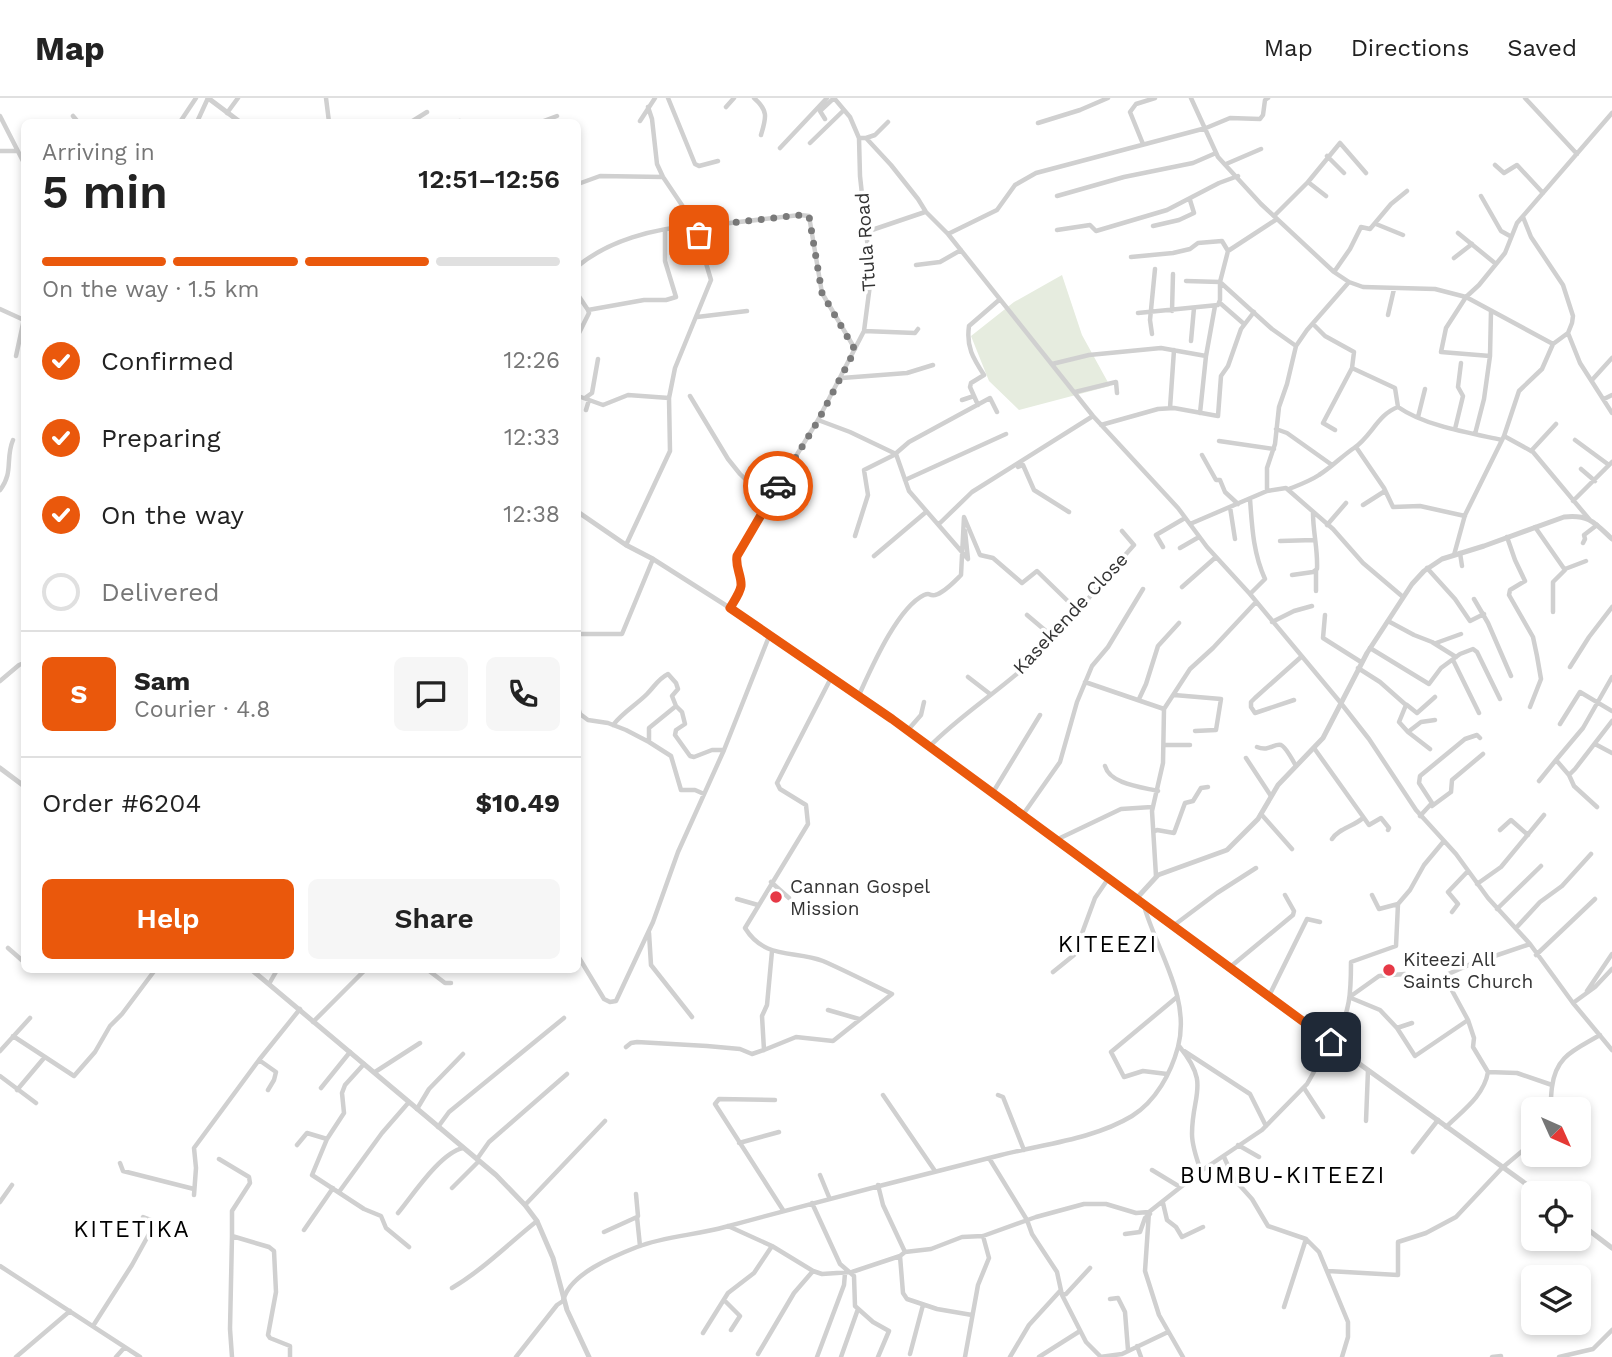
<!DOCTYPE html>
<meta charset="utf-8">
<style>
body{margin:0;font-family:"Work Sans",sans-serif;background:#f6f6f6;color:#222;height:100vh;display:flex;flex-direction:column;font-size:26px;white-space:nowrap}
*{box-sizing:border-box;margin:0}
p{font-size:23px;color:#767676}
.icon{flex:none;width:38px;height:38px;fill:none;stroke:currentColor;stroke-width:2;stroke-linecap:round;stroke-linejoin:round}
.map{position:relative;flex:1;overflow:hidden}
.drawer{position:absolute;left:21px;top:21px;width:560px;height:854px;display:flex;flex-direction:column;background:#fff;border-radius:10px;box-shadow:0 4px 10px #0003}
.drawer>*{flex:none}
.needle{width:46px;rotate:135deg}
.controls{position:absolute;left:1521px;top:999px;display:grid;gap:14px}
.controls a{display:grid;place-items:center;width:70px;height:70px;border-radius:10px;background:#fff;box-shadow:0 4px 10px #0003;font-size:35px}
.pin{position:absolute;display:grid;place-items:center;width:60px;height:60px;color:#fff;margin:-30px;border-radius:14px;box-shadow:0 4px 10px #0006}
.courier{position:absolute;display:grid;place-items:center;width:70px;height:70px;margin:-35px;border:5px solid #ea580c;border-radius:50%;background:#fff;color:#222;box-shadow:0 2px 9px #0007}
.head em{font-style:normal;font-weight:600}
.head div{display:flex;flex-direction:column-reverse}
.head{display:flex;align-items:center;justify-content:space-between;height:119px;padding:0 21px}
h1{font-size:46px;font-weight:600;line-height:52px}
.bar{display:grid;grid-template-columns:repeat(4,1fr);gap:10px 7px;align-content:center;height:84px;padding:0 21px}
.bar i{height:9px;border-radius:5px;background:#e0e0e0}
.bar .current{background:#ea580c}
.bar p{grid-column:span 4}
.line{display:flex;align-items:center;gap:18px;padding:0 21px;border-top:2px solid #e0e0e0}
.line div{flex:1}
.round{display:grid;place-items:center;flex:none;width:74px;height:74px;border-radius:10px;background:#f6f6f6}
ol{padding:0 21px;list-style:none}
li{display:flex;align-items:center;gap:21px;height:77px}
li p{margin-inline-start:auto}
li .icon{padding:7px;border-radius:50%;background:#ea580c;color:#fff;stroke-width:4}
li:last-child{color:#767676}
li i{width:38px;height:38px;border:4px solid #e0e0e0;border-radius:50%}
.primary-button{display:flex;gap:14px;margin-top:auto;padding:14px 21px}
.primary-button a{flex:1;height:80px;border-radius:10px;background:#ea580c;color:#fff;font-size:28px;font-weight:600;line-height:80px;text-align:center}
.primary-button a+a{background:#f6f6f6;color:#222}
header{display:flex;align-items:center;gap:42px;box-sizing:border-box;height:98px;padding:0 35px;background:#fff;border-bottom:2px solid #e0e0e0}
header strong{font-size:33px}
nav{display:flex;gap:38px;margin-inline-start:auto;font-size:24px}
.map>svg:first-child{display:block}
.green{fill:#e6ecdf}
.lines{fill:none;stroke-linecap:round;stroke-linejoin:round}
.minor{stroke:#d0d0d0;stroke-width:4.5}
.tertiary{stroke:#d0d0d0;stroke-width:5}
.done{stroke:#7a7a7a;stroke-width:7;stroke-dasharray:0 12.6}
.route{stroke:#ea580c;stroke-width:9}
.poi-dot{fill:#e63946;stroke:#fff;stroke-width:2.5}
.labels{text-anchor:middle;stroke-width:7;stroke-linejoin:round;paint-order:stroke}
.street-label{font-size:19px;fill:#333;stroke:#fff}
.poi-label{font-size:19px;fill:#333;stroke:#fff;text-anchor:start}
.quarter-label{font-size:23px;letter-spacing:2px;fill:#000;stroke:#fff}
</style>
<header>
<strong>Map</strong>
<nav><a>Map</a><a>Directions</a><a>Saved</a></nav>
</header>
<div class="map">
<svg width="1612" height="1259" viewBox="0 0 1612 1259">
<rect width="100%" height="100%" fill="#fff"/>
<path class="green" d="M1062 177 1082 237 1110 288 1019 312 989 283 971 238 1014 204Z"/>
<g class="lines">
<path class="minor" d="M326 0 329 24
M668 0 695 66 699 68 718 63
M754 0C769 13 766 20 761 37
M1191 0 1218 59 1261 106 1334 174 1349 184 1363 189 1435 191 1466 199 1553 246
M1525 0 1577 56
M648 9 652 21 657 66 663 79 694 125 711 182 675 270 669 300
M726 9 734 0
M227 15 238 0
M0 18 24 65
M73 18 78 24
M825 21 820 13 834 0
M640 23 655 0
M180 24 196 0
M197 24 208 0
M411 24 427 14
M455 24 460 23
M541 24 557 18
M1038 25 1080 12 1108 0
M859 40H866L891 67 918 101 926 114 948 136 1093 318 1178 410 1207 449 1250 496 1340 604 1369 641 1416 712 1456 756 1488 800 1530 846 1573 905 1612 952
M866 40 875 37 888 24
M810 45 844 12
M1143 46 1130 14 1136 6 1155 0
M780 50 827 0
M0 53H17
M1327 58 1344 75
M1226 66 1261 51
M1495 67 1504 75 1517 67 1543 95
M1308 84 1326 98
M578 86 600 78 663 79
M1057 98 1124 79 1193 65 1216 55
M1481 98 1501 133 1510 138
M1274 118 1308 84 1340 45 1366 75
M1376 126 1403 137
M1153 128 1179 122 1194 115 1190 102
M695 129 800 117 809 118 822 195 855 251
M1057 132 1090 127 1096 133 1167 112 1219 85 1238 78
M866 134 925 114
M1458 135 1496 166
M948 136 997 112 1015 87 1036 75 1206 30 1230 20 1260 21 1263 17 1265 2 1268 0
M1131 159 1173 155 1190 151 1198 145 1222 143 1228 153
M1454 160 1472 146
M916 167 940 164 961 152
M578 168C608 143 654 130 694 128
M1334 174 1350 151 1361 129 1370 131 1391 106 1407 93
M1186 183 1220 184 1272 231 1296 248
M578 197 588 212 644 202H666L676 199 665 163V133
M1220 205 1244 226
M0 211 24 222
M1172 213 1173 176
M1138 215 1218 207 1220 202V184L1228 153 1277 121
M1388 217 1394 191
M697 219 747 213
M1313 226 1325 238 1354 254 1352 270 1395 290 1398 309C1425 328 1470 335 1502 342
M864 233 915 235 918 231
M1568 235 1580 265 1612 315
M1152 236 1150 222 1155 171
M578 237 589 215 588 212
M1191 243 1194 210
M16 258 24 221
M1490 258 1491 213
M1052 266 1089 257 1161 250 1206 258
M842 280 907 275 933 267
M1592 282 1612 260
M1075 294 1116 284 1117 295
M578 298 603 307 628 297 669 300 670 353 626 447
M690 298 728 361 740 376 769 404
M585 300 592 295 598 261
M1604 301 1612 297
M962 302 974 298
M978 307 970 289 971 285 984 277C973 260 966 249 969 228L999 202
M1170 310 1174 252
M586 312 589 302
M1200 315 1206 258 1215 208
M1418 319 1425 291
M818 322 850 334 896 356 909 393 968 461 965 433
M1101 327 1158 311 1174 310 1218 318 1221 278 1228 268 1241 231 1254 214
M1276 331 1287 335 1332 367
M1455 331 1463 298 1458 289 1461 265
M1335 332 1323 325 1352 270
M1475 336 1484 301 1490 258 1441 254 1446 230 1466 199 1479 187 1505 155 1517 125 1612 15
M1504 338 1533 354 1589 421
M1575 342 1609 367
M1219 343 1274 351
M1356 349 1384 390 1393 409 1420 408 1465 418
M1531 353 1556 326
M1202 357 1216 382H1220L1225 394 1238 406
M1018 369 1023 367 1034 392 1069 414
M1581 371 1595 383
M578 377V376
M905 382 1006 336
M1289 391C1299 387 1310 383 1319 377 1332 369 1342 358 1354 350 1371 339 1378 316 1398 309
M0 392C14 374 5 361 13 342
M1267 393V370L1275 346 1279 309 1287 286 1296 248 1307 232 1349 184
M1573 403 1612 364
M1363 407 1385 393
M1230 409 1235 441
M939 426 972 394 1093 318
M1190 426 1267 393 1286 390 1333 431 1363 465 1403 499
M1327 427 1346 405
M1535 429 1565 472 1553 484V514
M855 438 868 397 864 372 894 357 909 344 990 300 997 314
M1507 439 1515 462 1525 483 1510 492 1509 497 1533 539 1537 558 1541 581 1530 609
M1280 443 1314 442
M1583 445 1585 441 1584 437 1597 427
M1163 449 1156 437 1185 420
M1180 450 1199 439
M1460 455 1462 468
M1454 457 1465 417 1504 338 1519 293 1542 271 1553 246 1568 235 1572 225 1573 218 1563 187 1531 139 1523 119
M874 458 926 414
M1427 470 1455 501 1470 523 1484 516
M1565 471 1586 463
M1316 473V493
M1292 477 1313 474 1317 471C1318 451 1313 435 1313 415
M1182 489 1216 459
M1250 496 1265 481C1253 455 1252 428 1250 401
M1474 501 1488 525 1511 578
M730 510C734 503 739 496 741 489 744 474 731 471 740 450L818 322 864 233 871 179 860 78 859 40 850 19 834 0
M1027 517 1053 539
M1325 517 1323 540 1361 564
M1388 523 1414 537 1432 544 1456 559
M1272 524 1294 513 1312 508
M578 536H622L653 461
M1436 545 1461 536
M1370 550 1429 586 1441 570 1460 556 1473 551 1477 554 1500 601
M1453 562 1479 615
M1570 569 1589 539 1612 509
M1358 570 1380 584 1406 607 1399 624 1408 634 1430 651
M968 579 990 596
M0 583 19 567 24 565
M1085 584 1164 611
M859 597C871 571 897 510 924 497 931 494 928 498 935 497 944 495 954 484 961 477L964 419 980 457 993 460 1022 485 1037 473 1077 512
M1174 597 1221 601 1216 632 1195 633
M1139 601 1146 586 1158 548 1179 525
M1294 602 1255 615 1251 609V604L1255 600 1301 559
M1407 607 1417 615 1435 599
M676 608 682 614 685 626 676 632 675 637 690 658 694 659 712 652H724
M578 609 580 616 588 622 608 625 626 632 649 644 671 658 681 692H695L704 696
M1560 626 1580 594 1612 613
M613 627C623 614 636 607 647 596 655 588 658 581 668 576L676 585 678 591 672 598 676 608 649 630V644
M907 633 921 617 924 604
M1408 634 1421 624 1435 622
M1595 646 1612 655
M1164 647H1190
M929 649C959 618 995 596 1027 567 1066 531 1098 487 1134 447L1122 433
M1257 649C1269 654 1274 645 1281 647 1286 649 1293 663 1296 668
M1314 650 1369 727 1381 720 1389 730 1388 732
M1246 660 1271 698
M1105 668C1110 686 1141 689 1158 693
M1569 677 1575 671 1612 623
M1539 683 1556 662
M992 696 1040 617
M1432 708 1451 694 1452 682 1483 656
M1597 709 1574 688 1569 677 1556 662 1583 630 1612 579
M1261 716 1292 751
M1022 718 1060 664 1077 604 1092 568 1108 549 1143 491
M1420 718 1432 705 1419 685 1420 678 1465 641 1477 637 1480 640
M1500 732 1511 722 1528 737
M1155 733 1157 732 1174 735 1185 705 1193 703 1201 690 1208 689
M1332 741C1339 730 1353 729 1363 720
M1056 742 1121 711 1152 709
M1156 778 1152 713 1163 665 1164 611 1190 571 1213 550 1256 504
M771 784 789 800
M1477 786 1501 769 1544 717
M1372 797 1379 811 1398 806
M737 801 758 807
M1497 811 1541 768
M1452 814 1458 806 1448 794 1468 773
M1173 828 1217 795 1256 770
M1516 830 1540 804 1562 788 1591 756
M649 835 651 867 692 919
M1530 846 1471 866 1446 877 1449 887 1468 922 1474 940 1473 949 1488 974 1517 975 1552 987
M8 850 24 864
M1536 857 1595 801
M578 858 604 901 610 904 616 903 653 824 678 754 724 652 770 536
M1229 870 1293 817 1294 813 1285 797
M428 872 445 885H451
M1053 874 1074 857 1095 800 1108 781
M269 886 277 872
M1587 893 1612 856
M1351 898 1379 878 1405 876
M1268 900 1307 821 1320 824
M1351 900 1380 912 1397 930 1412 925
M1573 905 1595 889 1612 871
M828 912 859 921
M313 924 365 872
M1397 930 1415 958 1468 922
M13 938 74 978 95 954 110 928 122 916 155 872
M1179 948C1211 987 1192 995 1192 1036 1192 1048 1197 1062 1201 1073
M626 949 631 945 637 944 707 948 740 951 752 956 764 952 762 918 767 907 772 853
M764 952 796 939 833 943 892 896C869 885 846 873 823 863 794 852 765 862 745 830L808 726 806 707 780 691 777 685 832 578
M0 953 30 920
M1184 953 1250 996 1266 1028
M364 966 345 987 342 995 344 1015 327 1041 312 1077 364 1111 381 1118 386 1130 409 1149
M375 974 420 945
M1167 976 1143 973 1124 979 1111 954 1177 899
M0 978 36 1005
M321 990 350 954
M1304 990 1323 1019
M17 992 44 960
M268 992 274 982 276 974 259 962 300 911
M883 997 935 1073
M998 997 1003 999 1024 1052
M775 1002 719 1001 715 1006 783 1112
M417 1011 429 991 463 956
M1550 1012C1551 1004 1551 996 1552 989 1556 957 1575 952 1600 937
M1366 1023 1368 972
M438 1029 449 1014 564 920
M1446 1029C1462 1013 1484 998 1488 974
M739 1045 779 1034
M297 1047 307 1035 327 1041
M1238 1047 1259 1059
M1413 1054 1438 1022
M1224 1059 1234 1081 1252 1101 1268 1128 1306 1141 1319 1154 1348 1224V1239L1342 1259
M989 1060 1027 1122 1032 1136 1057 1174 1062 1197 1066 1196 1090 1170
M219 1061 249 1079 250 1085 232 1113V1138
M477 1061 489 1044 567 976
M120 1065 123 1073 194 1091
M1152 1072 1180 1089
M820 1077 829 1099
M878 1087 883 1107 905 1154
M452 1090 479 1063
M339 1094 382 1035 409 1004
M636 1096 638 1118
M194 1097 196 1070 194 1050 259 962
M0 1104 12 1087
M812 1105 840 1166 854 1178 855 1208 873 1224 889 1233 878 1259
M1163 1105 1167 1122 1176 1129 1182 1139 1203 1129
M525 1107 605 1023
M1149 1114 1145 1173 1159 1217 1183 1259
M398 1115C413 1097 440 1055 463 1050
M728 1128 772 1148 813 1173 822 1176 852 1174 900 1158 905 1154 931 1151 962 1139 983 1138 1036 1119 1084 1106H1106L1136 1115 1149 1114 1201 1073 1262 1032 1307 986 1331 944 1335 943C1350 912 1351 897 1351 864L1396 848 1398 806 1410 792 1424 767 1444 743
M304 1132 333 1090
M604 1134 637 1119 640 1148
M1125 1136 1140 1134 1145 1120 1150 1116
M900 1158 903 1195 907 1201 937 1211 972 1217
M0 1168 140 1259
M1328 1173 1398 1177V1144L1426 1135 1456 1119 1502 1070 1533 1044
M452 1190C484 1171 508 1146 537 1123
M1062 1197 1086 1244 1100 1258
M1110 1201 1118 1200 1125 1214 1128 1252
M724 1202 740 1218 731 1232
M1284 1209 1306 1141
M93 1228 132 1167 154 1127 151 1122 143 1119
M703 1235 728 1195 754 1175 772 1148
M1137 1248 1141 1259
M758 1256 794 1195 813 1173
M910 1256 923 1207
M16 1259 70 1213
M116 1259 124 1250
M232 1259 230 1231 232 1138 269 1149 274 1153 276 1194 268 1237 270 1240 290 1248V1259
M516 1259 557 1207 563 1203C569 1176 614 1158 637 1149 665 1138 697 1137 725 1129 817 1104 909 1080 1001 1057 1044 1046 1094 1041 1132 1018 1156 1003 1171 975 1178 949 1191 900 1157 853 1144 808
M817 1259 844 1187 845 1175
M841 1259 858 1211
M965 1259 978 1187 989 1160 983 1138
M1010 1259 1029 1227 1060 1193
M1039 1259 1080 1233
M1100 1259 1122 1256 1168 1234
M1492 1259 1501 1258
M1559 1259 1593 1251 1612 1232"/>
<path class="tertiary" d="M208 0 240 24
M578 414 626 447 653 461 730 510 832 578 1268 900 1540 1096
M0 670 24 688
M1136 801 1158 777 1227 752 1258 721 1278 687 1323 640 1367 555 1412 486 1424 473 1442 461 1484 448 1564 419C1589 416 1595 425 1612 441
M252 872 496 1077 525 1107 537 1123 553 1160 567 1212 589 1259
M1578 1124 1612 1150"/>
</g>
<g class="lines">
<path class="done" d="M699 137 695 129 800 117 809 118 822 195 855 252 818 323 778 388"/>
<path class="route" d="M778 388 737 458C735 469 742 478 741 488 740 495 734 503 730 510L892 621 1331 944"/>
</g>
<g class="poi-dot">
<circle cx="776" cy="799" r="7"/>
<circle cx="1389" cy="872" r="7"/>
</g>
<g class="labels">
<g class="street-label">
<text transform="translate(865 144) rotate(-94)" y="7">Ttula Road</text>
<text transform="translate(1070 515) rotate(-47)" y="7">Kasekende Close</text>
</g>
<g class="poi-label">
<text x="790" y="795">Cannan Gospel<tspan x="790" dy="22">Mission</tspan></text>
<text x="1403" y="868">Kiteezi All<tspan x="1403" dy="22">Saints Church</tspan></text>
</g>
<g class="quarter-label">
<text x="1108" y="854">KITEEZI</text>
<text x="1283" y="1085">BUMBU-KITEEZI</text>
<text x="132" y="1139">KITETIKA</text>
</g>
</g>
</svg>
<div class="controls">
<a><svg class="needle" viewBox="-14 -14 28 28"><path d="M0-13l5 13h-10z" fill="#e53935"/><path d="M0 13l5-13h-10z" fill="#767676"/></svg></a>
<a><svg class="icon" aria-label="locate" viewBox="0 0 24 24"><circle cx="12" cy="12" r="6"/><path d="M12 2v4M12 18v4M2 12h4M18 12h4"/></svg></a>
<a><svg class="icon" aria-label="layers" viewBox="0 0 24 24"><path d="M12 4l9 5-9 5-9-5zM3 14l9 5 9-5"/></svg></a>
</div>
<div class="pin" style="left:699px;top:137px;background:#ea580c"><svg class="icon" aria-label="bag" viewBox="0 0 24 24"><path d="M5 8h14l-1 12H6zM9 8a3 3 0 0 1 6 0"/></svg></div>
<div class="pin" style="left:1331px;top:944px;background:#1f2937"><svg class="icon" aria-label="home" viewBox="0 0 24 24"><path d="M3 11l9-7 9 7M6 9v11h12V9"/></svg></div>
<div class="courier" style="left:778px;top:388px"><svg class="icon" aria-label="car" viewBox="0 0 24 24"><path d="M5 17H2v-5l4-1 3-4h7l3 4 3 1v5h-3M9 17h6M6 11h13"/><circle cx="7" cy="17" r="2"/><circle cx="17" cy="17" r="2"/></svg></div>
<section class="drawer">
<div class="head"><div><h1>5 min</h1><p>Arriving in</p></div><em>12:51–12:56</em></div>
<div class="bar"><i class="current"></i><i class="current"></i><i class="current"></i><i></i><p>On the way · 1.5 km</p></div>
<ol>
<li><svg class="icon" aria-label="check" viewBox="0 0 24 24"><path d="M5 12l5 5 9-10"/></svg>Confirmed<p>12:26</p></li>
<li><svg class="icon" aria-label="check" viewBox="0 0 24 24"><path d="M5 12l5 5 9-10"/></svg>Preparing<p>12:33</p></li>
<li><svg class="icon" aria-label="check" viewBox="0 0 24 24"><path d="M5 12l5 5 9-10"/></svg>On the way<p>12:38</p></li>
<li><i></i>Delivered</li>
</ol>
<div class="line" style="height:126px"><b class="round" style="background:#ea580c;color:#fff">S</b><div><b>Sam</b><p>Courier · 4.8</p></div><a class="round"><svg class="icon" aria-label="chat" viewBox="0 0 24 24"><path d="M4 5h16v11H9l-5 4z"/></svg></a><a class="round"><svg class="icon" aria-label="phone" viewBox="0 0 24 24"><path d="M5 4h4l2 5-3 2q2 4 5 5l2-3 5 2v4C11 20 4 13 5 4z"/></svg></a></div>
<div class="line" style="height:91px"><div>Order #6204</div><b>$10.49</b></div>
<div class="primary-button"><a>Help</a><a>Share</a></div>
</section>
</div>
